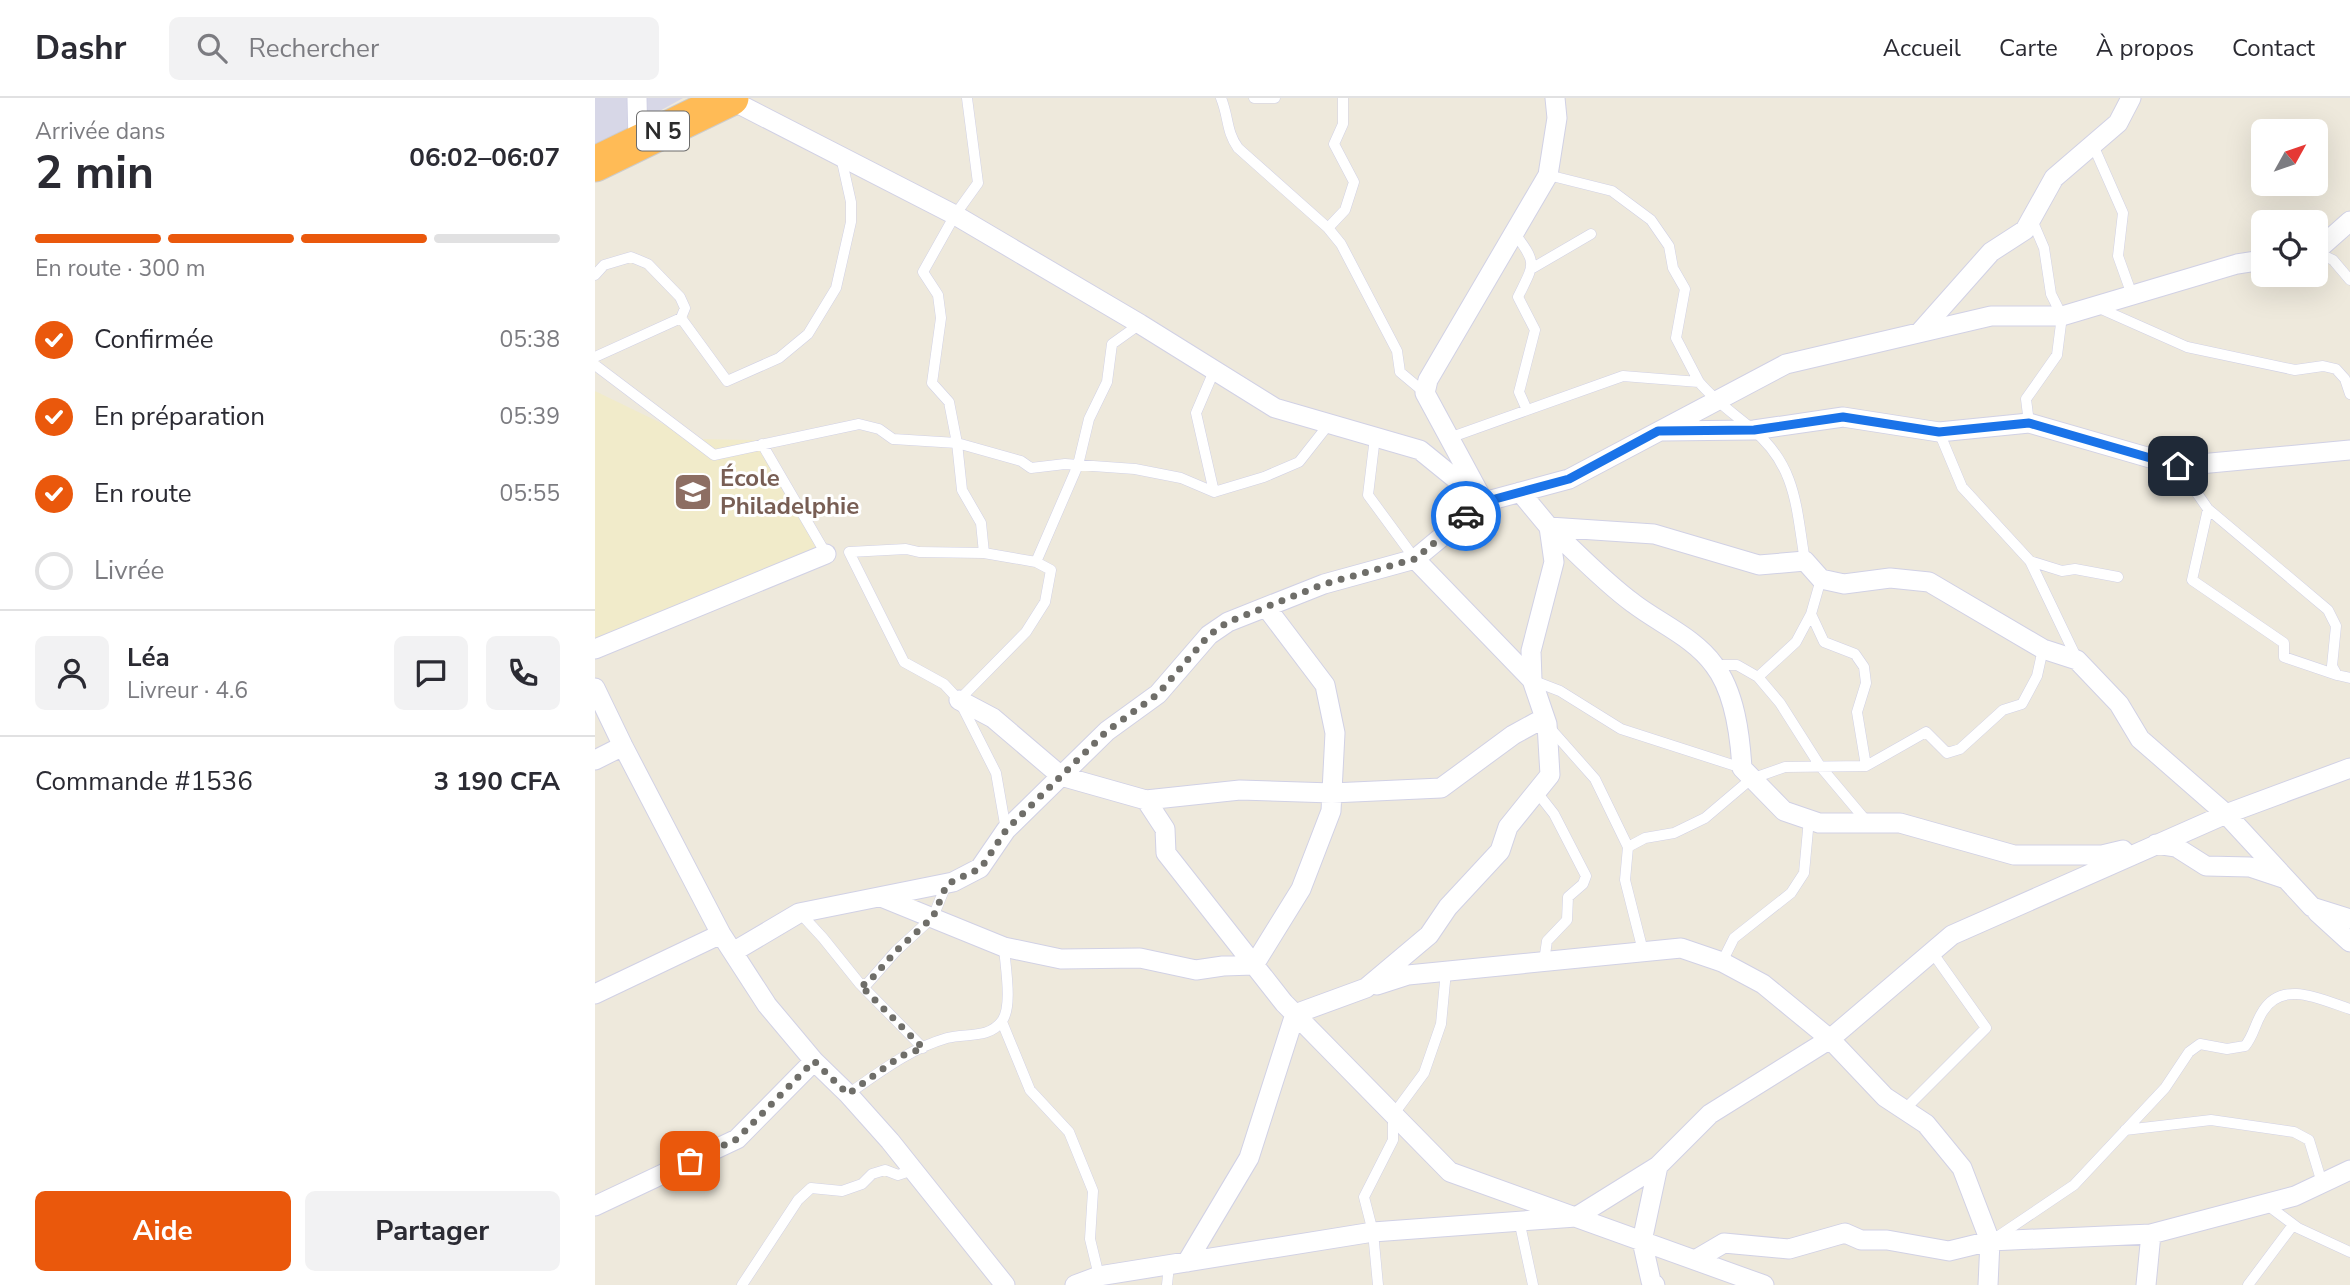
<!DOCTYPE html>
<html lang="fr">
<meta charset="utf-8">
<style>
body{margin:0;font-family:"Nunito Sans",sans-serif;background:#f2f2f3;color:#2b2b33;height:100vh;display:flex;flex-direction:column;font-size:26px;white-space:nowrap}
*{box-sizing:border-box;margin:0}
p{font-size:23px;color:#7c7c81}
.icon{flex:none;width:38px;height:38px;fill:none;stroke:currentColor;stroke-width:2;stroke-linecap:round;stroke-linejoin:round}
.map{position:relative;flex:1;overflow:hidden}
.side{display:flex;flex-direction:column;background:#fff;width:595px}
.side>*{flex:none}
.needle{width:46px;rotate:50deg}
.fabs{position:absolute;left:1656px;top:21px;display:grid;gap:14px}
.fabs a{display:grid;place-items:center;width:77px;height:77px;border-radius:10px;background:#fff;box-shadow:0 7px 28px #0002;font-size:35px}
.pin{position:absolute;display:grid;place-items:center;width:60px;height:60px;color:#fff;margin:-30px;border-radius:14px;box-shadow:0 4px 10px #0006}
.courier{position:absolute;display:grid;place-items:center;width:70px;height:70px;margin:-35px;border:5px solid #1a73e8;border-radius:50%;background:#fff;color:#222;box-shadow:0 2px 9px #0007}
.headline em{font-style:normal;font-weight:700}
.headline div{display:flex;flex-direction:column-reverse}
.headline{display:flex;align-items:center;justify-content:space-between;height:119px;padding:0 35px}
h1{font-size:46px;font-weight:700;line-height:52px}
.bar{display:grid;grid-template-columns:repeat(4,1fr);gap:10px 7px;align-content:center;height:84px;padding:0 35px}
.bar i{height:9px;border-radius:5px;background:#e1e1e2}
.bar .on{background:#ea580c}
.bar p{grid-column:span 4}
.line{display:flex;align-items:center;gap:18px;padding:0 35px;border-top:2px solid #e1e1e2}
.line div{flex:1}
.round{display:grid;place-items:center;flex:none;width:74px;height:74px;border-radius:10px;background:#f2f2f3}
ol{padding:0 35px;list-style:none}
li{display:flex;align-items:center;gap:21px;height:77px}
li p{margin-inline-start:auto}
li .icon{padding:7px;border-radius:50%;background:#ea580c;color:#fff;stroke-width:4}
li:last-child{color:#7c7c81}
li i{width:38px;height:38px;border:4px solid #e1e1e2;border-radius:50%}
.primary-button{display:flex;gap:14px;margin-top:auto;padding:14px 35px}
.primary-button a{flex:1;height:80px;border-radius:10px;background:#ea580c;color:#fff;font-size:28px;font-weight:700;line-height:80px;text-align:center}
.primary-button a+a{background:#f2f2f3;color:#2b2b33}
header{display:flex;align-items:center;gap:42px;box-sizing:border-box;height:98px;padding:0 35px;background:#fff;border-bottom:2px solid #e1e1e2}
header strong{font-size:33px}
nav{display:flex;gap:38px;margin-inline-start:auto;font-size:24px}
.search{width:490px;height:63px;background:#f2f2f3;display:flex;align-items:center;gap:18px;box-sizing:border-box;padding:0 24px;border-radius:10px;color:#7c7c81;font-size:26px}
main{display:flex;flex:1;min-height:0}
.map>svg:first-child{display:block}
.education{fill:#f1ebca}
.airport{fill:#d7d7e7}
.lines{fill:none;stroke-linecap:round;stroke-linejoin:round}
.lane-casing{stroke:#d1d1e5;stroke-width:11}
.street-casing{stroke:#d1d1e5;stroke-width:21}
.highway-casing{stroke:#ccc;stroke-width:37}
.lane{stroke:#fff;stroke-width:10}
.street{stroke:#fff;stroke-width:19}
.highway{stroke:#ffbb56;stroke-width:35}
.done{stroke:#6f6e69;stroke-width:7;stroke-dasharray:0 12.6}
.route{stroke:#1a73e8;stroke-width:9}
.labels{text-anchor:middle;stroke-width:6;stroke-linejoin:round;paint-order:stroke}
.shield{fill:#fff;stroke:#6b6b6b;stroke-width:2}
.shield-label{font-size:23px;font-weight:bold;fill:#2b2b2b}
.education-label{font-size:24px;font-weight:bold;fill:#785e54;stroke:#fff;text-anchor:start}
</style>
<header>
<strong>Dashr</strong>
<div class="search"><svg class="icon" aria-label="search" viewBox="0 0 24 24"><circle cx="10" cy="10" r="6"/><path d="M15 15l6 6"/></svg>Rechercher</div>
<nav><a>Accueil</a><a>Carte</a><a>À propos</a><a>Contact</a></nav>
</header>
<main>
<section class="side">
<div class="headline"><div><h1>2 min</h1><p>Arrivée dans</p></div><em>06:02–06:07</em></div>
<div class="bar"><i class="on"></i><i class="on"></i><i class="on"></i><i></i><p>En route · 300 m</p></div>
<ol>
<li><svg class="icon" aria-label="check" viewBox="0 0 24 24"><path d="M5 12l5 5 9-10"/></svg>Confirmée<p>05:38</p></li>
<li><svg class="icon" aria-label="check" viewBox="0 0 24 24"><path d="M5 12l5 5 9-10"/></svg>En préparation<p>05:39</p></li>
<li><svg class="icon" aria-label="check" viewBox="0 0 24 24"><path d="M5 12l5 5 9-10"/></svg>En route<p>05:55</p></li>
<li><i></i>Livrée</li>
</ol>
<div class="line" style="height:126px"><a class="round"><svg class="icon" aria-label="person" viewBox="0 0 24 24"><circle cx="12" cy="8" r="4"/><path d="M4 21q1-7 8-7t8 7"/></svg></a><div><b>Léa</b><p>Livreur · 4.6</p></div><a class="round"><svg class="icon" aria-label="chat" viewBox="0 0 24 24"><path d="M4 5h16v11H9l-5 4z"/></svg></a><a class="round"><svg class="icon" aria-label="phone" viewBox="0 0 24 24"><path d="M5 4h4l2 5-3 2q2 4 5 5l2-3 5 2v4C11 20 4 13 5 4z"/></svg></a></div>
<div class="line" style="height:91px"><div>Commande #1536</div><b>3 190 CFA</b></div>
<div class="primary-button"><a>Aide</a><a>Partager</a></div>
</section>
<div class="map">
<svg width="1755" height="1187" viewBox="0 0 1755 1187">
<rect width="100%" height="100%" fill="#eee9dc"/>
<path class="education" d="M0 293 99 341 160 342 231 446 0 542Z"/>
<path class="airport" d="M0 0H88L0 49Z"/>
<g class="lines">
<g class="lane-casing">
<path id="lane" d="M372 0 383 85 360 117 328 174 343 197 346 220 337 285 354 304 362 345 367 392 386 425 389 455
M626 0C634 20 631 33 643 50L733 130 746 146 802 253 805 274 830 295
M659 0H680
M1498 47 1528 115 1523 158 1537 197
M953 77 1017 93 1056 122 1074 148 1078 170 1090 191 1081 240 1104 284
M733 130 750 112 759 84 739 46 748 26V0
M920 136C943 166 939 166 923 199L940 232 924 294 932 312
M1721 154 1738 162 1755 182
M936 171 996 136
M0 177 9 167 36 159 53 166 85 199 90 210 86 220
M1504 210 1592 249 1700 272 1728 268 1741 271 1750 281 1755 296
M0 259 86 220 132 283 184 260 213 236 241 190 256 124V104L246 59
M0 267 119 357 264 326 284 331 298 341 362 345 426 363 436 370 470 366 540 371 586 380 619 394 669 379 704 364 734 326
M619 273 601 315 619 394
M1434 325 1431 301 1462 257 1467 218 1456 196 1449 150 1437 122
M1344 334 1367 389 1435 463 1482 561
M780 339 773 397 820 461
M854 340 1028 278 1104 284C1120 303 1138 315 1157 331 1202 368 1201 410 1210 463
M167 346 231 456
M1583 368 1613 411 1733 512 1741 528 1737 568 1742 577 1755 580
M1613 411 1597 482 1689 545V559L1742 577
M1435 463 1467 473 1480 471 1523 479
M441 464 483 367 494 321 512 284 517 246 545 226
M1216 516 1229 544 1260 556 1269 569 1271 585 1262 614 1271 668
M1120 567H1142L1163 579 1185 605 1225 668 1273 725
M1163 579 1201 544 1216 516 1226 481
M939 583 965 593 1026 631 1147 670
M364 602 431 534 450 504 456 472 441 464 389 455 324 454 311 451 254 454 309 564 349 586 364 602 401 675 411 732
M954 629 1000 681 1033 749 1030 782 1048 853
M941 693 959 716 991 778 988 786 973 799 972 822 952 843 949 863
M1033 749 1050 740 1079 735 1110 720 1156 681 1190 669 1271 668 1331 634 1352 655 1365 651 1408 612 1427 606 1442 578 1448 551
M205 815 228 840 265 886H272L301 853 338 819 351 787
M1127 864 1139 840 1196 795 1209 775 1214 721
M265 886 328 950
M407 924 435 992 474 1034 498 1093 495 1141 504 1178
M253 996C285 974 314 951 352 940 371 935 394 941 407 923 418 908 410 867 409 849
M1309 1012 1391 930 1337 854
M1530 1032 1616 1022 1699 1034 1714 1042 1727 1085
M1671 1106 1703 1130 1755 1154
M924 1122 938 1187
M1402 1139 1479 1087 1570 990 1594 954 1605 946 1632 951 1650 948C1659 937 1660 925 1668 913 1688 881 1727 902 1755 911
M147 1187 203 1102 216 1090 247 1093 267 1086 277 1076 290 1072 303 1077 318 1072
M572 1187 574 1167
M783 1187 778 1134 769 1099 798 1042V1017L829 975 846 926 851 873
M1653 1187 1698 1127"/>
</g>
<g class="street-casing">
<path id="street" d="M42 0 43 45
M134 1 360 117 545 226 680 310 825 352 889 404 974 381 1191 266 1396 218H1467L1642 166 1668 162
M1720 154 1755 123
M1325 234 1396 154 1430 132 1459 80 1523 25 1536 0
M1067 333 1159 332 1248 319 1344 334 1434 325 1583 368 1755 352
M925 394 954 429 1059 436 1164 467 1210 463 1226 481 1249 486 1295 480 1334 484 1448 551 1482 562 1524 606 1545 641 1631 716 1717 809 1755 821
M954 429C981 454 1008 483 1038 505 1064 525 1100 540 1119 567 1140 594 1145 637 1147 670L1189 713 1224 725H1305L1419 757H1507L1528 752
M820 461 937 582
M0 551 231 456
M0 590 28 648 126 836 172 907 219 963 253 996 295 1043 410 1187
M364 602 398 620 466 678 551 702 570 731 571 755 689 905 855 1074 1169 1187
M0 662 28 648
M551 702 645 692 737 695 846 690 918 637 949 620
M1561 746 1581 749 1611 768 1655 769 1688 780
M286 799 409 849 466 861 545 860 601 872 628 868 659 867 706 791 736 713 740 635 730 587 671 509
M1722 814 1755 844
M138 854 204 815 358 784 385 770 411 732 512 633 563 596 614 537 633 524 729 486 820 461 889 404 830 295 833 282 953 77 962 20 960 0
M782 887 813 877 1086 850 1127 864 1168 886 1235 941 1290 999 1331 1026 1367 1070 1395 1143 1393 1187
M0 896 126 836
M0 1108 142 1041 219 963
M1100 1162 1129 1145 1194 1151 1250 1135 1266 1142H1292L1354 1153 1395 1143 1556 1136 1700 1098 1755 1072
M592 1164 654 1060 700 916 771 890 834 837 853 809 905 753 913 729 955 677 952 626 937 582 936 553 959 464 954 429
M480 1187 504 1178 778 1134 981 1119 1063 1068 1115 1016 1235 941 1357 837 1631 716 1755 670
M1060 1187 1056 1183 1047 1143 1063 1068
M1551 1187 1556 1136"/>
</g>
<g class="highway-casing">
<path id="highway" d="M0 66 136 0"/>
</g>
<use href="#lane" class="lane"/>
<use href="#street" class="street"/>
<use href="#highway" class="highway"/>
</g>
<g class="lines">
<path class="done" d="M95 1063 142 1041 219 963 253 996 306 958 328 950 265 887 272 886 301 853 338 819 352 786 386 770 411 732 512 633 563 596 614 537 633 524 729 486 820 461 871 418"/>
<path class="route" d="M871 418 889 404 974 381 1063 333 1159 332 1248 319 1344 334 1434 325 1583 368"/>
</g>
<defs>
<g id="school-square" transform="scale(2.0125)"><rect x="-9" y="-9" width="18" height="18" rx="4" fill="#8d6e63" stroke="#fff"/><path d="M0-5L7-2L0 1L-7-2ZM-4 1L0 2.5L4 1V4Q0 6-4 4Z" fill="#fff"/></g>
</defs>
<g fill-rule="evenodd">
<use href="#school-square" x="98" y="394"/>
</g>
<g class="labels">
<rect class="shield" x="42" y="13.5" width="52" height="39" rx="5"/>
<g class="shield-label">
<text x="68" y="41">N 5</text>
</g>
<g class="education-label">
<text x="125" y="388">École<tspan x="125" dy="28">Philadelphie</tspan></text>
</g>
</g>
</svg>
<div class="fabs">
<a><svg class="needle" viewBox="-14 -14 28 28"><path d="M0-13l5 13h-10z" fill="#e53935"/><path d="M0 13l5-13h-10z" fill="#7c7c81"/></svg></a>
<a><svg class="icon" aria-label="locate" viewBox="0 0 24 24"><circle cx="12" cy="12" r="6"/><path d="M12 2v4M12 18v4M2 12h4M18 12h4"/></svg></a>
</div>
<div class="pin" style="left:95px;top:1063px;background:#ea580c"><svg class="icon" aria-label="bag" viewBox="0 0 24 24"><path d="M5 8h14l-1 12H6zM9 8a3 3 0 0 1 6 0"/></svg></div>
<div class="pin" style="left:1583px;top:368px;background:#1f2937"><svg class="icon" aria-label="home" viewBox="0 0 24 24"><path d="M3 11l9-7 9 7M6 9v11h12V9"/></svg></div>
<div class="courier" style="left:871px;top:418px"><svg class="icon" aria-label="car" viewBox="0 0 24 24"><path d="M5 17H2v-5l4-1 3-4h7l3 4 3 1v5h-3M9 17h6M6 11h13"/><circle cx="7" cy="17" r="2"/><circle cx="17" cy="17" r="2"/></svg></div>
</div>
</main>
